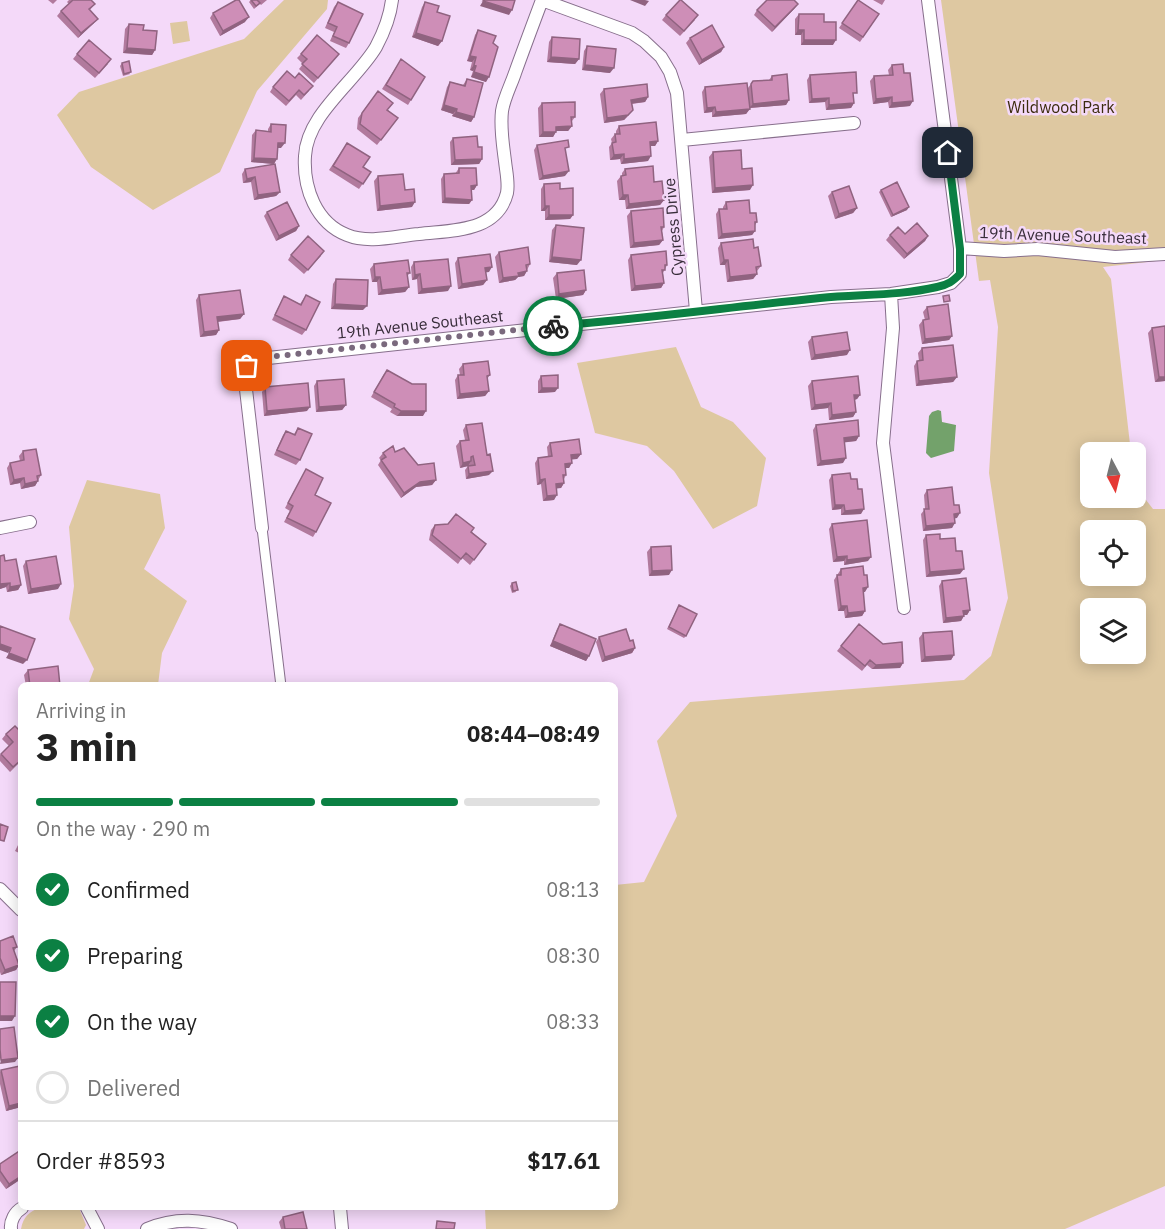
<!DOCTYPE html>
<meta charset="utf-8">
<style>
body{margin:0;font-family:"IBM Plex Sans",sans-serif;background:#f2f2f2;color:#222;height:100vh;display:flex;flex-direction:column;font-size:22px;white-space:nowrap}
*{box-sizing:border-box;margin:0}
p{font-size:20px;color:#767676}
.icon{flex:none;width:33px;height:33px;fill:none;stroke:currentColor;stroke-width:2;stroke-linecap:round;stroke-linejoin:round}
.map{position:relative;flex:1;overflow:hidden}
.side{position:absolute;left:18px;top:682px;width:600px;height:528px;display:flex;flex-direction:column;background:#fff;border-radius:9px;box-shadow:0 3px 15px #0003}
.side>*{flex:none}
.needle{width:39px;rotate:173deg}
.fabs{position:absolute;left:1080px;top:442px;display:grid;gap:12px}
.fabs a{display:grid;place-items:center;width:66px;height:66px;border-radius:9px;background:#fff;box-shadow:0 3px 15px #0003;font-size:30px}
.pin{position:absolute;display:grid;place-items:center;width:51px;height:51px;color:#fff;margin:-26px;border-radius:12px;box-shadow:0 3px 9px #0006}
.courier{position:absolute;display:grid;place-items:center;width:60px;height:60px;margin:-30px;border:4px solid #0b8043;border-radius:50%;background:#fff;color:#222;box-shadow:0 2px 8px #0007}
.overview em{font-style:normal;font-weight:700}
.overview div{display:flex;flex-direction:column-reverse}
.overview{display:flex;align-items:center;justify-content:space-between;height:102px;padding:0 18px}
h1{font-size:39px;font-weight:700;line-height:45px}
.bar{display:grid;grid-template-columns:repeat(4,1fr);gap:9px 6px;align-content:center;height:72px;padding:0 18px}
.bar i{height:8px;border-radius:4px;background:#e0e0e0}
.bar .current{background:#0b8043}
.bar p{grid-column:span 4}
.line{display:flex;align-items:center;gap:15px;padding:0 18px;border-top:2px solid #e0e0e0}
.line div{flex:1}
ol{padding:0 18px;list-style:none}
li{display:flex;align-items:center;gap:18px;height:66px}
li p{margin-inline-start:auto}
li .icon{padding:6px;border-radius:50%;background:#0b8043;color:#fff;stroke-width:4}
li:last-child{color:#767676}
li i{width:33px;height:33px;border:3px solid #e0e0e0;border-radius:50%}
.map>svg:first-child{display:block}
.green{fill:#dec8a1;fill-rule:evenodd}
.water{fill:#73a26b}
.lines{fill:none;stroke-linecap:round;stroke-linejoin:round}
.pedestrian-casing{stroke:#876f8c;stroke-width:11}
.minor-casing{stroke:#876f8c;stroke-width:14}
.pedestrian{stroke:#fff;stroke-width:9}
.minor{stroke:#fff;stroke-width:12}
.wall{fill:#b17a9d}
.shaded-wall{fill:#906380}
.building{fill:#ce8eb7;stroke:#906380;stroke-width:1.5}
.done{stroke:#7a697d;stroke-width:6;stroke-dasharray:0 10.8}
.route{stroke:#0b8043;stroke-width:8}
.labels{text-anchor:middle;stroke-width:5;stroke-linejoin:round;paint-order:stroke}
.park-label{font-size:16px;fill:#3b2b0d;stroke:#f4d9f9}
.street-label{font-size:16px;fill:#382d3a;stroke:#f4d9f9}
</style>
<div class="map">
<svg width="1165" height="1229" viewBox="0 0 1165 1229">
<rect width="100%" height="100%" fill="#f4d9f9"/>
<path class="green" d="M284 0H328L327 9 257 91 220 172 153 210 91 167 57 115 79 92 244 39Z
M941 0H1165V260L1103 267 1111 279 1131 453H1090V498H1136V487L1153 509H1165V1186L1065 1229H486L485 1208H615V885L644 882 677 816 657 741 690 702 964 680 991 656 1008 598 989 473 998 327 990 280 979 281ZM1090 531H1136V576H1090ZM1090 609H1136V654H1090Z
M187 21 190 41 173 44 170 23Z
M676 347 701 407 733 422 766 458 757 506 713 529 674 471 647 446 595 433 577 363Z
M87 480 160 494 165 528 144 569 187 601 162 653 158 685H88L94 669 69 619 74 586 69 527Z
M39 1208H79L86 1225 84 1229H21C23 1217 29 1212 39 1208Z"/>
<path class="water" d="M938 410 941 411 942 422 956 425 954 451 931 458 926 453 929 416 932 412Z"/>
<g class="lines">
<g class="pedestrian-casing">
<path id="pedestrian" d="M262 528 281 686"/>
</g>
<g class="minor-casing">
<path id="minor" d="M392 0C390 17 384 32 376 47 356 81 307 114 305 156 303 188 316 223 347 235 369 244 396 236 419 234 451 230 497 233 507 193 509 183 506 171 505 161 503 145 500 128 502 111 504 98 511 85 515 73 524 48 533 24 542 0L632 33 644 41 661 57 670 72 677 93 696 311
M682 140 854 123
M960 248 1004 251 1037 249 1115 257 1165 254
M891 294 893 328 883 443 904 608
M0 528 30 522
M262 528 244 372 247 366 259 359 831 297 891 294 938 287 951 283 960 274V248L928 0
M0 889 21 910
M87 1208 98 1229
M340 1208 342 1229
M11 1229C10 1221 15 1212 22 1208
M147 1229C176 1217 201 1219 231 1229"/>
</g>
<use href="#pedestrian" class="pedestrian"/>
<use href="#minor" class="minor"/>
</g>
<path class="wall" d="M48 0H57L53 4Z
M69 0H91L95 4 90 10 94 23 78 38 57 16 61 11 69 4 67 2Z
M251 0H267L261 5 260 4 254 9 249 2Z
M858 0 879 14 860 42 839 28Z
M873 0H885L882 5Z
M338 2 349 43 346 48 330 41 334 32 325 28 334 7Z
M425 2 437 12 442 41 438 46 412 37 422 7Z
M798 4 794 9 772 32 754 15 757 10Z
M213 13 245 22 220 36 210 18Z
M799 14 824 22 833 45H801V35H795V19Z
M666 15 695 20 680 36 662 20Z
M129 24 143 30 155 50 152 55 123 53 125 29Z
M478 30 493 43 486 82 471 77 473 71 470 70 472 62 467 61 475 35Z
M552 37 579 59 575 64 547 62 549 42Z
M690 38 724 47 721 52 699 65 686 43Z
M587 46 610 73 582 70 584 51Z
M77 54 108 64 95 78 73 59Z
M301 54H339L314 83 299 69 303 64 297 58Z
M122 63 130 74 123 76 120 66Z
M398 64 411 100 408 105 382 89Z
M892 65 904 73 910 106 889 108 888 102 873 104 870 81 874 76 889 75 888 70Z
M810 75 854 98V103L851 108 826 110 825 102 809 103 807 80Z
M772 76 789 100 786 105 750 108 746 114 712 117V112L704 113 702 92 705 87 748 88 753 81 769 80Z
M467 79 474 117 471 122 452 116 453 114 441 110 447 87 450 82 463 85Z
M273 87 309 91 301 100 296 95 286 106 270 92Z
M604 89 648 97 645 102 632 104 629 115 624 120 604 123 600 94Z
M378 91 388 110 398 118 377 145 357 129 358 118Z
M542 103 575 117 572 121V126L568 131H556L553 137H539L538 108Z
M271 124 281 148H278L274 164 251 162 252 135 256 130 268 131V129Z
M619 126 658 141 655 146H650L648 161 621 164 620 159 610 160 609 147 612 143 611 139 615 134H616V131Z
M453 138 478 147 482 159 479 164 451 165 450 142Z
M347 143 363 167 371 172 359 189 329 170Z
M537 145 565 152V176L539 180 534 150Z
M713 152 742 169 750 190 712 193 709 157Z
M459 168 477 185 474 190H472V200L469 204 442 203 441 179 444 174H455Z
M245 169 280 192 276 196 254 200 251 182 243 183 242 174Z
M625 169 654 182 664 200 660 205 626 209 625 200H619L617 181 621 176H622V173Z
M378 176 405 190 412 207 377 211 374 181Z
M544 184 573 215 570 219 545 220V211H541V189Z
M881 190 907 210 891 217 879 192Z
M832 192 857 208 853 213 835 219 828 196Z
M726 202 750 213 757 222 755 225V231L752 235 718 239 716 214 719 209H723V207Z
M631 211 664 227 662 231 663 240 659 245 630 248 627 216Z
M267 212 299 226 296 231 276 241 264 216Z
M556 225 577 265 549 262 552 230Z
M905 234 928 236 925 241 904 259 886 240 890 235Z
M721 243 754 248 761 266 757 271V274L753 279 727 282 725 265H720L718 248Z
M499 252 530 264 524 276 518 277 515 280 499 283 495 257Z
M291 255 321 256 304 274 288 260Z
M631 255 667 265 663 273 664 283 661 288 631 291 628 260Z
M458 258 489 272H486L487 280 483 285 458 289 455 263Z
M414 262 448 291 418 294 417 279 412 280 411 267Z
M374 264 410 273 407 276 409 287 405 292 378 295 377 282H372L370 269Z
M557 273 586 290 583 295 556 299 553 278Z
M336 279 363 310 331 309 333 284Z
M199 295 244 314 240 319 218 322 219 330 216 335 200 337 196 300Z
M306 295V330L302 335 272 320 284 296 300 304Z
M927 307 952 336 949 340 922 344 919 325 923 320H925L923 312Z
M1165 326V381L1155 382 1148 333 1152 328Z
M812 337 847 355 811 360 808 342Z
M922 348 957 377 953 382 916 386 914 366 917 361H919L918 353Z
M463 364 490 375 487 379 489 391 485 396 457 399 455 380 458 375H460L459 369Z
M384 374 423 416H397L390 412 392 409 371 397Z
M541 376 555 392 538 393V381Z
M317 381 346 405 342 410 316 412 314 386Z
M812 381 860 395 857 399 855 400 856 412 853 417 829 420 828 408 811 410 808 386Z
M265 387 307 411 264 416 262 392Z
M466 425 489 475 466 479 465 470 468 466 460 468 456 446 460 441 465 440 463 430Z
M816 425 859 436 856 441 844 442 843 463 817 466 813 430Z
M298 428 300 460 296 465 274 455 283 435 286 431 294 434Z
M550 443 581 454 577 459H572L569 468H566V475L564 479V483L561 488H557L554 500 543 501 541 484 537 485 535 463 538 458 548 457 547 447Z
M23 451 41 475 35 486 21 489 20 483 10 485 7 468 10 463 20 461 19 456Z
M395 452 418 465 436 480 432 485 416 487 401 498 378 465 381 460 379 458 383 453Z
M306 469 315 495 316 532 313 537 284 522 290 511 285 508Z
M832 475 851 479 861 514 841 515V509L832 510 829 480Z
M927 490 954 505 957 518H955L952 528 923 531 921 514 925 509 924 495Z
M448 524 472 532 486 544 470 565 462 558 458 564 429 540 431 530 435 525Z
M832 524 868 561 844 565V561L833 562 829 529Z
M926 535 940 539 956 551 960 574 926 577 923 540Z
M651 547 669 575 649 576 647 552Z
M0 556 5 561 21 585 18 590 7 592 6 587 0 589Z
M26 561 58 589 28 594 23 566Z
M841 569 865 592H863L865 611 862 616 845 618 844 611H838L834 580Z
M942 581 970 610 967 615H964L961 621 943 623 939 586Z
M512 583 516 592 512 593 510 586Z
M678 607 686 636 684 638 667 629Z
M560 624 589 656 586 661 550 646 557 629Z
M923 633 954 655 951 660 921 662 919 638Z
M599 637 630 641 635 648 632 653 602 662 596 642Z
M841 646 903 663 900 668 872 669 867 665 862 671 837 651Z
M28 670 60 686H26L24 675Z
M21 718V726L18 722Z
M15 726 21 761 10 772 0 761V755L9 746 2 739 6 734Z
M21 839V854L15 851Z
M0 941 17 947 14 951 19 965 16 970 1 975 0 972Z
M1 1070 21 1107 6 1111 0 1084V1072Z
M0 1164 21 1179 6 1189 0 1181Z
M283 1217 307 1229H281L279 1222Z"/>
<path class="shaded-wall" d="M630 0H645L649 1 645 6Z
M483 1 512 10 509 15 480 6Z
M798 4 794 9 772 32 775 27Z
M249 17 245 22 220 36 223 31Z
M98 19 94 23 78 38 81 33Z
M798 30H804L801 35H795Z
M416 33 442 41 438 46 412 37Z
M804 40H836L833 45H801Z
M724 47 721 52 699 65 702 60Z
M127 48 155 50 152 55 123 53Z
M470 56 476 57 472 62 467 61Z
M551 57 579 59 575 64 547 62Z
M474 65 476 66 473 71 470 70Z
M585 65 614 68 610 73 582 70Z
M474 72 489 77 486 82 471 77Z
M648 97 645 102 628 104 631 100Z
M892 97 888 102 873 104 876 99Z
M829 98 825 102 809 103 812 99Z
M789 100 786 105 749 108 753 104Z
M913 101 910 106 889 108 892 103Z
M854 103 851 108 826 110 829 105Z
M444 105 457 109 453 114 441 110Z
M715 107 712 112 704 113 707 108Z
M750 109 746 114 712 117 716 112Z
M633 110 624 120 604 123 607 118Z
M456 112 474 117 471 122 452 116Z
M572 126 568 131H553L556 127Z
M543 132H556L553 137H539Z
M658 141 655 146H646L650 142Z
M278 143H285L281 148H275Z
M624 154 620 159 610 160 614 155Z
M651 156 648 161 621 164 624 159Z
M254 158 277 159 274 164 251 162Z
M482 159 479 164 451 165 455 160Z
M569 171 565 176 539 180 543 176Z
M255 177 251 182 243 183 247 179Z
M477 185 474 190H468L471 186Z
M753 185 750 190 712 193 715 188Z
M280 192 276 196 254 200 258 195Z
M623 195H628L625 200H619Z
M445 198 472 200 469 204 442 203Z
M664 200 660 205 626 209 629 204Z
M415 202 412 207 377 211 380 206Z
M545 206H549L545 211H541Z
M909 207 907 210 891 217 893 215Z
M857 208 853 213 835 219 839 214Z
M549 215H573L570 219 545 220Z
M299 226 296 231 276 241 279 236Z
M755 231 752 235 718 239 722 234Z
M928 236 925 241 904 259 907 254Z
M663 240 659 245 630 248 634 243Z
M552 257 581 260 577 265 549 262Z
M724 260H728L725 265H720Z
M492 267 489 272 482 273 485 268Z
M527 271 524 276 518 277 515 280 499 283 503 278 518 273Z
M420 274 417 279 412 280 415 275Z
M757 274 753 279 727 282 730 277Z
M375 277H380L377 282H372Z
M487 280 483 285 458 289 462 284Z
M664 283 661 288 631 291 635 286Z
M451 286 448 291 418 294 422 289Z
M409 287 405 292 378 295 382 290Z
M586 290 583 295 556 299 559 294Z
M335 304 367 306 363 310 331 309Z
M244 314 240 319 214 322 217 317Z
M219 330 216 335 200 337 204 332Z
M952 336 949 340 922 344 925 339Z
M850 350 847 355 811 360 815 355Z
M957 377 953 382 916 386 919 381Z
M1159 377H1165V381L1155 382Z
M542 388H558L555 392 538 393Z
M489 391 485 396 457 399 460 394Z
M854 395H860L857 399 851 400Z
M831 403 828 408 811 410 815 405Z
M346 405 342 410 316 412 319 407Z
M310 407 307 411 264 416 267 411Z
M401 411H426L423 416H397Z
M856 412 853 417 829 420 832 415Z
M859 436 856 441 840 443 844 438Z
M581 454 577 459 568 460 571 455Z
M846 458 843 463 817 466 821 461Z
M471 461 468 466 460 468 463 463Z
M572 463 569 468H562L565 464Z
M493 471 489 475 466 479 469 474Z
M24 478 20 483 10 485 14 480Z
M545 479 541 484 537 485 540 480Z
M436 480 432 485 416 487 401 498 404 493 420 482Z
M38 481 35 486 21 489 25 484Z
M564 483 561 488 553 489 556 484Z
M557 495 554 500 543 501 547 496Z
M835 505H844L841 509 832 510Z
M864 509 861 514 841 515 845 511Z
M960 513 957 518 951 519 954 514Z
M955 523 952 528 923 531 926 526Z
M847 556 844 561 833 562 837 557Z
M871 557 868 561 844 565 847 560Z
M964 569 960 574 926 577 930 572Z
M672 570 669 575 649 576 652 571Z
M10 583 6 587 0 589V584Z
M61 584 58 589 28 594 31 589Z
M21 585 18 590 7 592 10 587Z
M868 587 865 592H859L863 588Z
M841 606H847L844 611H838Z
M970 610 967 615H960L963 611Z
M865 611 862 616 845 618 848 613Z
M964 616 961 621 943 623 946 618Z
M553 641 589 656 586 661 550 646Z
M0 644 11 648 8 653 0 650Z
M635 648 632 653 602 662 605 657Z
M9 653 27 660 23 664 6 658Z
M954 655 951 660 921 662 925 657Z
M903 663 900 668 872 669 876 665Z
M19 965 16 970 1 975 5 970Z
M0 1016H15L12 1021H0Z
M18 1058 15 1062 0 1064 1 1060Z
M21 1103V1107L6 1111 9 1106Z
M21 1176V1179L6 1189 9 1184Z"/>
<path class="building" d="M73 0H91L95 4 89 9 98 19 81 33 61 11Z
M236 0H239L249 17 223 31 213 13Z
M251 0H257L260 3 256 6Z
M484 0H515L512 10 483 1Z
M680 0H681L698 15 684 31 666 15Z
M767 0H794L798 4 775 27 757 10Z
M858 0 879 14 863 37 842 23Z
M338 2 363 14 349 43 333 36 337 27 328 23Z
M425 2 439 6 437 12 450 16 442 41 416 33Z
M799 14H824V22H836V40H804V30H798Z
M129 24 144 25 143 30 157 31 155 50 127 48Z
M712 25 724 47 702 60 690 38Z
M478 30 496 36 493 43 498 47 489 77 474 72 476 66 474 65 476 57 470 56Z
M317 35 339 54 318 78 302 64 307 59 301 54Z
M552 37 580 39 579 59 551 57Z
M89 40 111 59 99 73 77 54Z
M587 46 616 49 614 68 585 65Z
M401 59 425 77 411 100 386 85Z
M129 61 131 72 124 74 122 63Z
M903 64 904 73H910L913 101 892 103V97L876 99 874 76 893 75 892 65Z
M287 71 295 78 299 73 313 86 304 95 299 90 289 101 273 87Z
M856 72 857 93H853L854 103 829 105V98L812 99 810 75Z
M787 74 789 100 753 104 751 84 753 81 772 80V76Z
M467 79 483 83 474 117 456 112 457 109 444 105 450 82 465 86Z
M747 83 750 109 716 112 715 107 707 108 705 87Z
M647 84 648 97 631 100 633 110 628 115 607 118 604 89Z
M378 91 393 103 387 110 398 118 381 140 360 124 362 113Z
M575 102V117H571L572 126 556 127V132H543L542 103Z
M656 122 658 141 650 142 651 156 624 159V154L614 155 612 143 616 142 615 134H620L619 126Z
M271 124 286 125 285 143H278L277 159 254 158 256 130 271 132Z
M477 136 478 147H482V159L455 160 453 138Z
M568 140 569 147 565 148 569 171 543 176 537 145Z
M347 143 370 157 363 167 371 172 363 184 333 166Z
M741 150 742 169 752 168 753 185 715 188 713 152Z
M275 164 280 192 258 195 255 177 247 179 245 169Z
M653 166 654 182 662 181 664 200 629 204 628 195H623L621 176 626 175 625 169Z
M459 168H476L477 185 471 186 472 200 445 198 444 174 459 173Z
M403 174 405 190 414 189 415 202 380 206 378 176Z
M897 182 909 207 893 215 881 190Z
M560 183V189L573 188V215H549V206H545L544 184Z
M849 186 857 208 839 214 832 192Z
M749 200 750 213H756L757 222H755V231L722 234 719 209H727L726 202Z
M287 202 299 226 279 236 267 212Z
M663 208 664 227H661L663 240 634 243 631 211Z
M917 223 928 236 907 254 890 235 898 227 905 234Z
M556 225 584 228 581 260 552 257Z
M308 236 324 251 308 270 291 255Z
M753 239 754 248 758 247 761 266 756 267 757 274 730 277 728 260H724L721 243Z
M528 247 530 264 526 265 527 271 518 273 519 276 503 278 499 252Z
M666 251 667 265H665V270H662L664 283 635 286 631 255Z
M490 254 492 267 485 268 487 280 462 284 458 258Z
M448 259 451 286 422 289 420 274 415 275 414 262Z
M408 260 410 273H407L409 287 382 290 380 277H375L374 264Z
M584 270 586 290 559 294 557 273Z
M336 279 368 280 367 306 335 304Z
M240 290 244 314 217 317 219 330 204 332 199 295Z
M306 295 320 302 306 330 275 315 284 296 301 305Z
M949 295 950 301 944 302 943 296Z
M948 304 952 336 925 339 923 320 929 319 927 307Z
M1165 326V377H1159L1152 328Z
M847 332 850 350 815 355 812 337Z
M953 345 957 377 919 381 917 361 923 360 922 348Z
M488 361 490 375 487 376 489 391 460 394 458 375H464L463 364Z
M387 370 412 384H426V411H401L394 407 395 404 374 392Z
M558 375V388H542L541 376Z
M858 376 860 395H854L856 412 832 415 831 403 815 405 812 381Z
M344 379 346 405 319 407 317 381Z
M308 383 310 407 267 411 265 387Z
M858 420 859 436 844 438 846 458 821 461 816 425Z
M482 423 487 455 490 454 493 471 469 474 468 466 475 465 473 456 471 457V461L463 463 460 441 469 440 466 425Z
M298 428 312 434 300 460 277 450 286 431 295 435Z
M579 439 581 454 571 455 572 463 565 464 566 475H563L564 483 556 484 557 495 547 496 545 479 540 480 538 458 552 456 550 443Z
M393 446 395 452 404 448 418 465 434 463 436 480 420 482 404 493 381 460 386 457 383 453Z
M36 449 41 475 37 476 38 481 25 484 24 478 14 480 10 463 24 460 23 451Z
M306 469 323 478 315 495 331 503 316 532 287 518 293 506 288 503Z
M850 473 851 479H857L858 489H862L864 509 845 511 844 505H835L832 475Z
M952 487 954 505H959L960 513 954 514 955 523 926 526 924 509H929L927 490Z
M456 514 474 528 471 532 486 544 474 560 466 553 461 559 432 535 435 525 448 524Z
M867 520 871 557 847 560V556L837 557 832 524Z
M940 534V539L955 538 956 551H962L964 569 930 572 926 535Z
M671 546 672 570 652 571 651 547Z
M4 555 5 561 16 559 21 585 10 587V583L0 584V556Z
M56 556 61 584 31 589 26 561Z
M863 566 864 575H867L868 587 863 588 865 611 848 613 847 606H841L837 575H841V569Z
M966 578 970 610 963 611 964 616 946 618 942 581Z
M516 582 518 590 513 591 512 583Z
M679 605 697 614 686 636 669 627Z
M560 624 596 639 589 656 553 641Z
M859 624 883 644 902 642 903 663 876 665 870 660 865 666 841 646Z
M0 626 35 639 27 660 9 653 11 648 0 644Z
M626 629 630 641 633 640 635 648 605 657 599 637Z
M952 631 954 655 925 657 923 633Z
M58 666 60 686H30L28 670Z
M15 726 21 732V760L13 767 1 754 13 742 6 734Z
M0 824 8 827 4 841 0 840Z
M13 936 17 947 13 948 19 965 5 970 0 958V941Z
M0 982H16L15 1016H0Z
M14 1027 18 1058 1 1060 0 1049V1029Z
M20 1066 21 1103 9 1106 1 1070Z
M21 1150V1176L9 1184 0 1171V1164Z
M303 1212 307 1229H285L283 1217Z
M437 1221 455 1223 454 1229H436Z"/>
<g class="lines">
<path class="done" d="M247 366 259 358 553 326"/>
<path class="route" d="M553 326C642 319 731 307 820 298 859 294 899 296 937 287 948 285 953 281 960 274V249L948 153"/>
</g>
<g class="labels">
<g class="park-label">
<text x="1061" y="113">Wildwood Park</text>
</g>
<g class="street-label">
<text transform="translate(673 227) rotate(-95)" y="6">Cypress Drive</text>
<text transform="translate(1063 235) rotate(2)" y="6">19th Avenue Southeast</text>
<text transform="translate(420 324) rotate(-6)" y="6">19th Avenue Southeast</text>
</g>
</g>
</svg>
<div class="fabs">
<a><svg class="needle" viewBox="-14 -14 28 28"><path d="M0-13l5 13h-10z" fill="#e53935"/><path d="M0 13l5-13h-10z" fill="#767676"/></svg></a>
<a><svg class="icon" aria-label="locate" viewBox="0 0 24 24"><circle cx="12" cy="12" r="6"/><path d="M12 2v4M12 18v4M2 12h4M18 12h4"/></svg></a>
<a><svg class="icon" aria-label="layers" viewBox="0 0 24 24"><path d="M12 4l9 5-9 5-9-5zM3 14l9 5 9-5"/></svg></a>
</div>
<div class="pin" style="left:247px;top:366px;background:#ea580c"><svg class="icon" aria-label="bag" viewBox="0 0 24 24"><path d="M5 8h14l-1 12H6zM9 8a3 3 0 0 1 6 0"/></svg></div>
<div class="pin" style="left:948px;top:153px;background:#1f2937"><svg class="icon" aria-label="home" viewBox="0 0 24 24"><path d="M3 11l9-7 9 7M6 9v11h12V9"/></svg></div>
<div class="courier" style="left:553px;top:326px"><svg class="icon" aria-label="bike" viewBox="0 0 24 24"><circle cx="6" cy="16" r="4"/><circle cx="18" cy="16" r="4"/><path d="M6 16l4-8h5l3 8M10 8l3 8H6M13 5h3"/></svg></div>
<section class="side">
<div class="overview"><div><h1>3 min</h1><p>Arriving in</p></div><em>08:44–08:49</em></div>
<div class="bar"><i class="current"></i><i class="current"></i><i class="current"></i><i></i><p>On the way · 290 m</p></div>
<ol>
<li><svg class="icon" aria-label="check" viewBox="0 0 24 24"><path d="M5 12l5 5 9-10"/></svg>Confirmed<p>08:13</p></li>
<li><svg class="icon" aria-label="check" viewBox="0 0 24 24"><path d="M5 12l5 5 9-10"/></svg>Preparing<p>08:30</p></li>
<li><svg class="icon" aria-label="check" viewBox="0 0 24 24"><path d="M5 12l5 5 9-10"/></svg>On the way<p>08:33</p></li>
<li><i></i>Delivered</li>
</ol>
<div class="line" style="height:78px"><div>Order #8593</div><b>$17.61</b></div>
</section>
</div>
